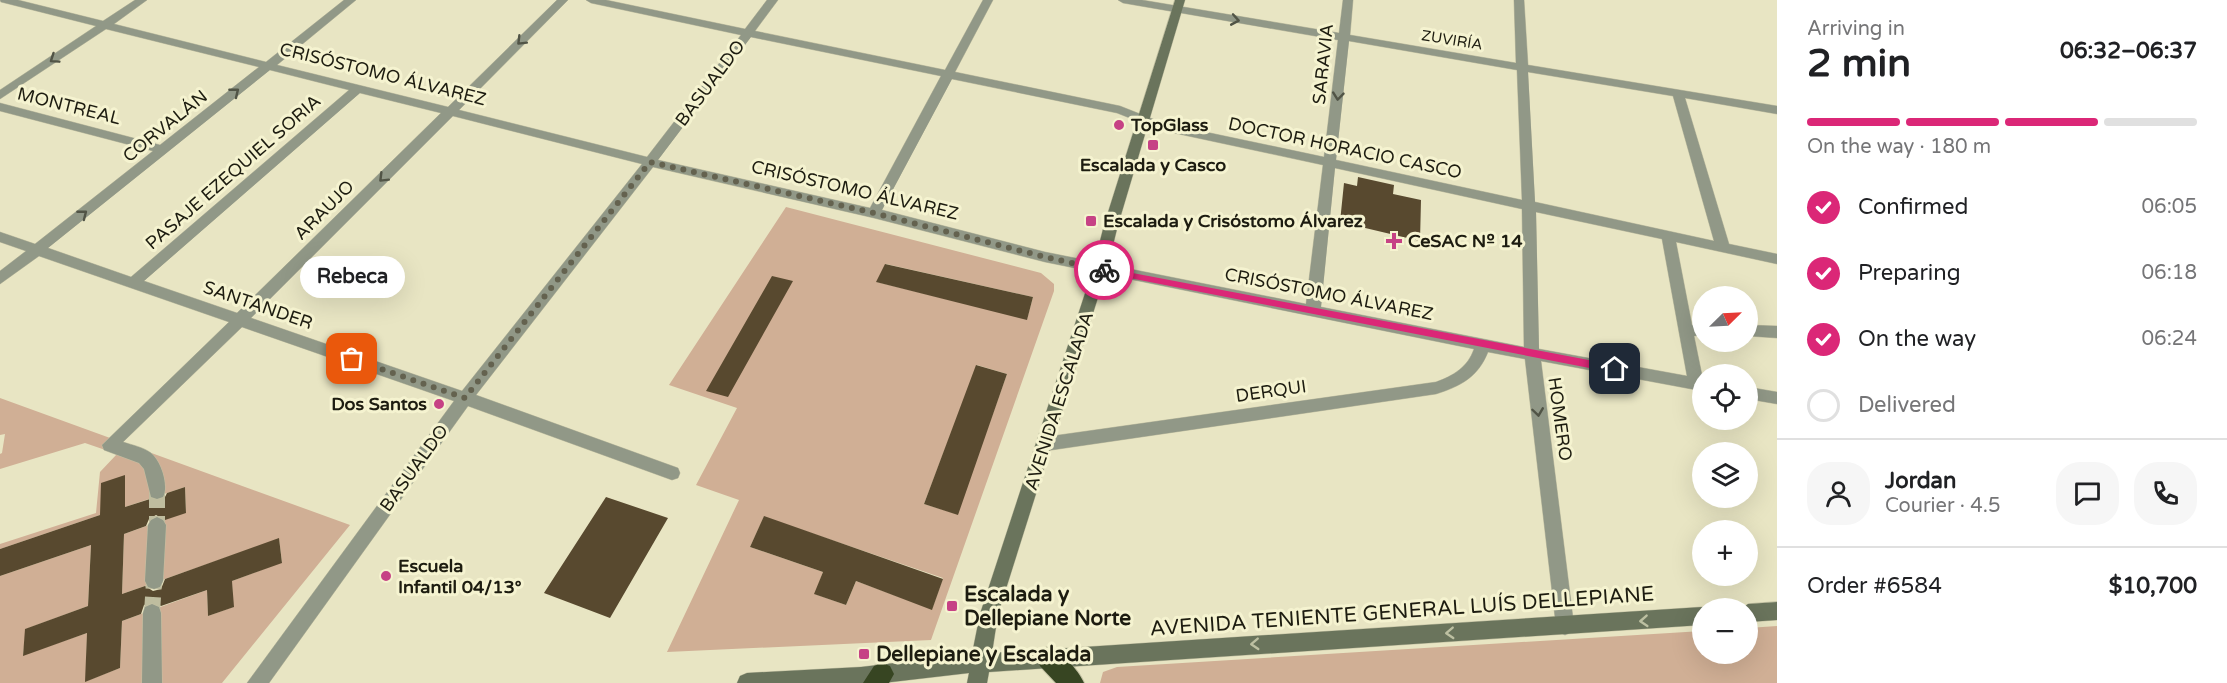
<!DOCTYPE html>
<meta charset="utf-8">
<style>
body{margin:0;font-family:"Varela Round",sans-serif;background:#f6f6f6;color:#202124;height:100vh;display:flex;flex-direction:column;font-size:22px;white-space:nowrap}
*{box-sizing:border-box;margin:0}
p{font-size:20px;color:#757577}
.icon{flex:none;width:33px;height:33px;fill:none;stroke:currentColor;stroke-width:2;stroke-linecap:round;stroke-linejoin:round}
.map{position:relative;flex:1;overflow:hidden}
.details{display:flex;flex-direction:column;background:#fff;width:450px}
.details>*{flex:none}
.needle{width:39px;rotate:66deg}
.fabs{position:absolute;left:1692px;top:286px;display:grid;gap:12px}
.fabs a{display:grid;place-items:center;width:66px;height:66px;border-radius:50%;background:#fff;box-shadow:0 6px 24px #0002;font-size:30px}
.pin{position:absolute;display:grid;place-items:center;width:51px;height:51px;color:#fff;margin:-26px;border-radius:12px;box-shadow:0 3px 9px #0006}
.courier{position:absolute;display:grid;place-items:center;width:60px;height:60px;margin:-30px;border:4px solid #db2777;border-radius:50%;background:#fff;color:#222;box-shadow:0 2px 8px #0007}
.bubble{position:absolute;height:42px;border-radius:21px;background:#fff;box-shadow:0 6px 24px #0002;font-size:20px;font-weight:700;line-height:42px;text-align:center}
.head em{font-style:normal;font-weight:700}
.head div{display:flex;flex-direction:column-reverse}
.head{display:flex;align-items:center;justify-content:space-between;height:102px;padding:0 30px}
h1{font-size:39px;font-weight:700;line-height:45px}
.bar{display:grid;grid-template-columns:repeat(4,1fr);gap:9px 6px;align-content:center;height:72px;padding:0 30px}
.bar i{height:8px;border-radius:4px;background:#e0e0e0}
.bar .selected{background:#db2777}
.bar p{grid-column:span 4}
.line{display:flex;align-items:center;gap:15px;padding:0 30px;border-top:2px solid #e0e0e0}
.line div{flex:1}
.round{display:grid;place-items:center;flex:none;width:63px;height:63px;border-radius:24px;background:#f6f6f6}
ol{padding:0 30px;list-style:none}
li{display:flex;align-items:center;gap:18px;height:66px}
li p{margin-inline-start:auto}
li .icon{padding:6px;border-radius:50%;background:#db2777;color:#fff;stroke-width:4}
li:last-child{color:#757577}
li i{width:33px;height:33px;border:3px solid #e0e0e0;border-radius:50%}
main{display:flex;flex:1;min-height:0}
.map>svg:first-child{display:block}
.green{fill:#d0af95;fill-rule:evenodd}
.building{fill:#58492f}
.lines{fill:none;stroke-linecap:round;stroke-linejoin:round}
.street-tunnel{stroke:#bfbd9f;stroke-width:16;stroke-dasharray:16 8;stroke-linecap:butt}
.street-casing{stroke:#c3c1a3;stroke-width:1}
.secondary-casing{stroke:#c3c1a3;stroke-width:1}
.highway-casing{stroke:#c3c1a3;stroke-width:2}
.street{fill:#919887;fill-rule:evenodd}
.secondary{fill:#6a745c;fill-rule:evenodd}
.highway{fill:#374522;fill-rule:evenodd}
.oneway{stroke:#515446}
.oneway2{stroke:#bdc0a2}
.route{fill:#db2777}
.done{stroke:#64624f;stroke-width:6;stroke-dasharray:0 10.8}
.poi-dot{fill:#c64285;stroke:#f5f3d0;stroke-width:2}
.labels{text-anchor:middle;stroke-width:6;stroke-linejoin:round;paint-order:stroke}
.far-street-label{font-size:15px;fill:#1d1c10;stroke:#f5f3d0}
.street-label{font-size:18px;fill:#1d1c10;stroke:#f5f3d0}
.poi-label{font-size:18px;font-weight:bold;fill:#1d1c10;stroke:#f5f3d0;text-anchor:start}
.near-poi-label{font-size:21px;font-weight:bold;fill:#1d1c10;stroke:#f5f3d0;text-anchor:start}
.near-street-label{font-size:21px;fill:#1d1c10;stroke:#f5f3d0}
</style>
<main>
<div class="map">
<svg width="1777" height="683" viewBox="0 0 1777 683">
<rect width="100%" height="100%" fill="#e8e5c3"/>
<path class="green" d="M786 207 1041 273 1054 284V291L931 640 667 652 739 500 696 485 737 408 669 385ZM886 264 1033 297 1027 319 877 282ZM977 365 1007 374 957 514 924 504ZM764 517 943 578 932 609 856 581 846 605 815 594 823 572 750 547Z
M0 398 350 525 222 683H0V576L91 545 88 606 26 629 23 655 87 633 86 681 120 668 122 621 207 590 208 616 233 607 232 581 282 562 279 539 122 594 124 534 186 512 185 487 125 507V475L100 515 0 549V544L96 513 100 472 117 454 85 443 0 469V454L2 453 5 434 0 435Z
M1777 626V683H1100L1103 672 1117 667 1702 631V654H1748V628Z"/>
<path class="building" d="M1358 177 1394 185 1393 194 1421 200 1420 241 1340 222 1344 183 1357 186Z
M885 264 1033 297 1027 320 876 282Z
M772 276 793 281 728 397 706 391Z
M976 365 1007 374 958 515 924 504Z
M125 475V507L150 499 156 501 164 499 167 493 185 487 186 513 165 520 156 515 149 519 146 526 124 534 122 594 145 586 153 591 161 589 165 579 279 538 282 563 232 581 234 607 208 616 207 590 161 606 153 602 144 605 141 614 122 621 120 668 85 682 87 633 23 656 25 629 88 606 91 545 0 576V549L100 515 101 483Z
M606 497 668 518 610 618 544 593Z
M764 516 943 579 932 610 856 581 846 605 814 594 823 572 750 547Z"/>
<g class="lines">
<path class="street-tunnel" d="M157 492V525
M152 613 154 581"/>
<g class="street-casing">
<path id="street" d="M0 0H18L103 21 135 0H147L114 24 266 62 344 0H356L277 65 448 107 557 0H568L459 110 647 157 741 35 591 3 586 0H606L745 29 767 0H778L755 31 945 70 983 0H993L955 72 1120 106 1163 123 1324 157 1338 40 1123 3 1118 0H1142L1339 33 1343 0H1353L1350 35 1516 63 1514 0H1524L1528 65 1777 106V114L1685 98 1729 244 1777 254V264L1676 242 1692 325H1702V335L1694 336 1702 375V391L1541 361 1574 626 1572 632 1565 635 1558 632 1556 626 1525 359 1488 352C1478 377 1461 386 1436 394L1045 451 1039 449 1037 444 1039 439 1045 437 1436 382C1453 376 1468 367 1474 349L1045 262 874 218 653 167 476 395 678 468 680 473 678 478 672 480 468 406 269 683H247L454 401 242 327 123 442C132 445 143 447 151 453 161 461 169 486 163 497L157 499 151 497 144 469 139 463 104 450 102 445 229 322 39 256 0 284V271L26 251 0 242V232L35 244 153 151 0 111V103L160 145 259 67 106 29 0 99V90L96 26 1 2ZM751 37 941 76 870 208 658 160ZM1349 41 1517 70 1522 200 1336 160ZM270 70 349 90 131 277 48 248ZM1528 72 1673 96 1714 241 1535 202ZM952 79 1117 113 1160 130 1323 165 1306 304 1045 252 882 210ZM360 93 441 113 237 313 144 281ZM453 116 642 164 462 391 251 318ZM1335 168 1522 209 1524 347 1321 307ZM1536 212 1662 239 1687 376 1539 349Z
M1748 325 1777 326V338L1748 336Z
M1748 387 1777 392V404L1748 399Z
M157 517 163 520 166 525 163 581 160 587 154 589 148 587 145 581 148 525 151 520Z
M152 604 159 607 161 613 162 683H142L143 613 145 607Z"/>
</g>
<g class="secondary-casing">
<path id="secondary" d="M1175 0H1185L1118 225 1107 269 998 614 992 653 1702 607 1706 609H1702V625L989 672 987 683H967L969 673 883 683H737L740 676 747 673 861 667 972 654 980 614 1093 269 1104 225Z
M1777 602V620L1748 622V609H1741L1748 604Z"/>
</g>
<g class="highway-casing">
<path id="highway" d="M1048 647C1062 653 1078 669 1084 683H1056L1040 666 1037 658 1040 650Z
M882 663 890 666 894 674 889 683H863L874 666Z"/>
</g>
<use href="#street" class="street"/>
<use href="#secondary" class="secondary"/>
<use href="#highway" class="highway"/>
</g>
<defs><path id="oneway-chevron" d="M-2-3.5L2.5 0L-2 3.5" fill="none" stroke-width="1.6" stroke-linecap="round" stroke-linejoin="round" transform="scale(1.5)"/></defs>
<g class="oneway">
<use href="#oneway-chevron" transform="translate(1235 20) rotate(10)"/>
<use href="#oneway-chevron" transform="translate(521 41) rotate(135)"/>
<use href="#oneway-chevron" transform="translate(54 59) rotate(146)"/>
<use href="#oneway-chevron" transform="translate(235 92) rotate(-39)"/>
<use href="#oneway-chevron" transform="translate(1338 96) rotate(96)"/>
<use href="#oneway-chevron" transform="translate(383 178) rotate(135)"/>
<use href="#oneway-chevron" transform="translate(83 214) rotate(-38)"/>
<use href="#oneway-chevron" transform="translate(1538 412) rotate(82)"/>
</g>
<g class="oneway2">
<use href="#oneway-chevron" transform="translate(1644 621) rotate(176)"/>
<use href="#oneway-chevron" transform="translate(1450 633) rotate(177)"/>
<use href="#oneway-chevron" transform="translate(1255 644) rotate(177)"/>
</g>
<path class="route" d="M1101 267 1615 365 1620 369 1615 373 1104 273 1101 272Z"/>
<g class="lines">
<path class="done" d="M352 359 465 398 650 162 874 213 1045 257 1104 270"/>
</g>
<g class="poi-dot">
<circle cx="1119" cy="125" r="6"/>
<rect x="1147" y="139" width="12" height="12" rx="3"/>
<rect x="1085" y="215" width="12" height="12" rx="3"/>
<path d="M1391 232h6v6h6v6h-6v6h-6v-6h-6v-6h6z"/>
<circle cx="439" cy="404" r="6"/>
<circle cx="386" cy="576" r="6"/>
<rect x="946" y="600" width="12" height="12" rx="3"/>
<rect x="858" y="648" width="12" height="12" rx="3"/>
</g>
<g class="labels">
<g class="far-street-label">
<text transform="translate(1452 40) rotate(9)" y="5">ZUVIRÍA</text>
</g>
<g class="street-label">
<text transform="translate(1323 64) rotate(-84)" y="6">SARAVIA</text>
<text transform="translate(383 74) rotate(14)" y="6">CRISÓSTOMO ÁLVAREZ</text>
<text transform="translate(710 83) rotate(-53)" y="6">BASUALDO</text>
<text transform="translate(69 106) rotate(14)" y="6">MONTREAL</text>
<text transform="translate(165 126) rotate(-39)" y="6">CORVALÁN</text>
<text transform="translate(1345 148) rotate(12)" y="6">DOCTOR HORACIO CASCO</text>
<text transform="translate(233 172) rotate(-41)" y="6">PASAJE EZEQUIEL SORIA</text>
<text transform="translate(855 190) rotate(13)" y="6">CRISÓSTOMO ÁLVAREZ</text>
<text transform="translate(324 210) rotate(-45)" y="6">ARAUJO</text>
<text transform="translate(1329 294) rotate(11)" y="6">CRISÓSTOMO ÁLVAREZ</text>
<text transform="translate(258 305) rotate(19)" y="6">SANTANDER</text>
<text transform="translate(1271 391) rotate(-8)" y="6">DERQUI</text>
<text transform="translate(1059 401) rotate(-72)" y="6">AVENIDA ESCALADA</text>
<text transform="translate(1560 419) rotate(82)" y="6">HOMERO</text>
<text transform="translate(414 468) rotate(-54)" y="6">BASUALDO</text>
</g>
<g class="poi-label">
<text x="1131" y="131">TopGlass</text>
<text x="1153" y="171" text-anchor="middle">Escalada y Casco</text>
<text x="1103" y="227">Escalada y Crisóstomo Álvarez</text>
<text x="1408" y="247">CeSAC Nº 14</text>
<text x="427" y="410" text-anchor="end">Dos Santos</text>
<text x="398" y="572">Escuela<tspan x="398" dy="21">Infantil 04/13°</tspan></text>
</g>
<g class="near-poi-label">
<text x="964" y="601">Escalada y<tspan x="964" dy="24">Dellepiane Norte</tspan></text>
<text x="876" y="661">Dellepiane y Escalada</text>
</g>
<g class="near-street-label">
<text transform="translate(1402 611) rotate(-4)" y="7">AVENIDA TENIENTE GENERAL LUÍS DELLEPIANE</text>
</g>
</g>
</svg>
<div class="fabs">
<a><svg class="needle" viewBox="-14 -14 28 28"><path d="M0-13l5 13h-10z" fill="#e53935"/><path d="M0 13l5-13h-10z" fill="#757577"/></svg></a>
<a><svg class="icon" aria-label="locate" viewBox="0 0 24 24"><circle cx="12" cy="12" r="6"/><path d="M12 2v4M12 18v4M2 12h4M18 12h4"/></svg></a>
<a><svg class="icon" aria-label="layers" viewBox="0 0 24 24"><path d="M12 4l9 5-9 5-9-5zM3 14l9 5 9-5"/></svg></a>
<a>+</a>
<a>−</a>
</div>
<div class="pin" style="left:352px;top:359px;background:#ea580c"><svg class="icon" aria-label="bag" viewBox="0 0 24 24"><path d="M5 8h14l-1 12H6zM9 8a3 3 0 0 1 6 0"/></svg></div>
<div class="pin" style="left:1615px;top:369px;background:#1f2937"><svg class="icon" aria-label="home" viewBox="0 0 24 24"><path d="M3 11l9-7 9 7M6 9v11h12V9"/></svg></div>
<div class="courier" style="left:1104px;top:270px"><svg class="icon" aria-label="bike" viewBox="0 0 24 24"><circle cx="6" cy="16" r="4"/><circle cx="18" cy="16" r="4"/><path d="M6 16l4-8h5l3 8M10 8l3 8H6M13 5h3"/></svg></div>
<div class="bubble" style="left:300px;top:256px;width:105px">Rebeca</div>
</div>
<section class="details">
<div class="head"><div><h1>2 min</h1><p>Arriving in</p></div><em>06:32–06:37</em></div>
<div class="bar"><i class="selected"></i><i class="selected"></i><i class="selected"></i><i></i><p>On the way · 180 m</p></div>
<ol>
<li><svg class="icon" aria-label="check" viewBox="0 0 24 24"><path d="M5 12l5 5 9-10"/></svg>Confirmed<p>06:05</p></li>
<li><svg class="icon" aria-label="check" viewBox="0 0 24 24"><path d="M5 12l5 5 9-10"/></svg>Preparing<p>06:18</p></li>
<li><svg class="icon" aria-label="check" viewBox="0 0 24 24"><path d="M5 12l5 5 9-10"/></svg>On the way<p>06:24</p></li>
<li><i></i>Delivered</li>
</ol>
<div class="line" style="height:108px"><a class="round"><svg class="icon" aria-label="person" viewBox="0 0 24 24"><circle cx="12" cy="8" r="4"/><path d="M4 21q1-7 8-7t8 7"/></svg></a><div><b>Jordan</b><p>Courier · 4.5</p></div><a class="round"><svg class="icon" aria-label="chat" viewBox="0 0 24 24"><path d="M4 5h16v11H9l-5 4z"/></svg></a><a class="round"><svg class="icon" aria-label="phone" viewBox="0 0 24 24"><path d="M5 4h4l2 5-3 2q2 4 5 5l2-3 5 2v4C11 20 4 13 5 4z"/></svg></a></div>
<div class="line" style="height:78px"><div>Order #6584</div><b>$10,700</b></div>
</section>
</main>
